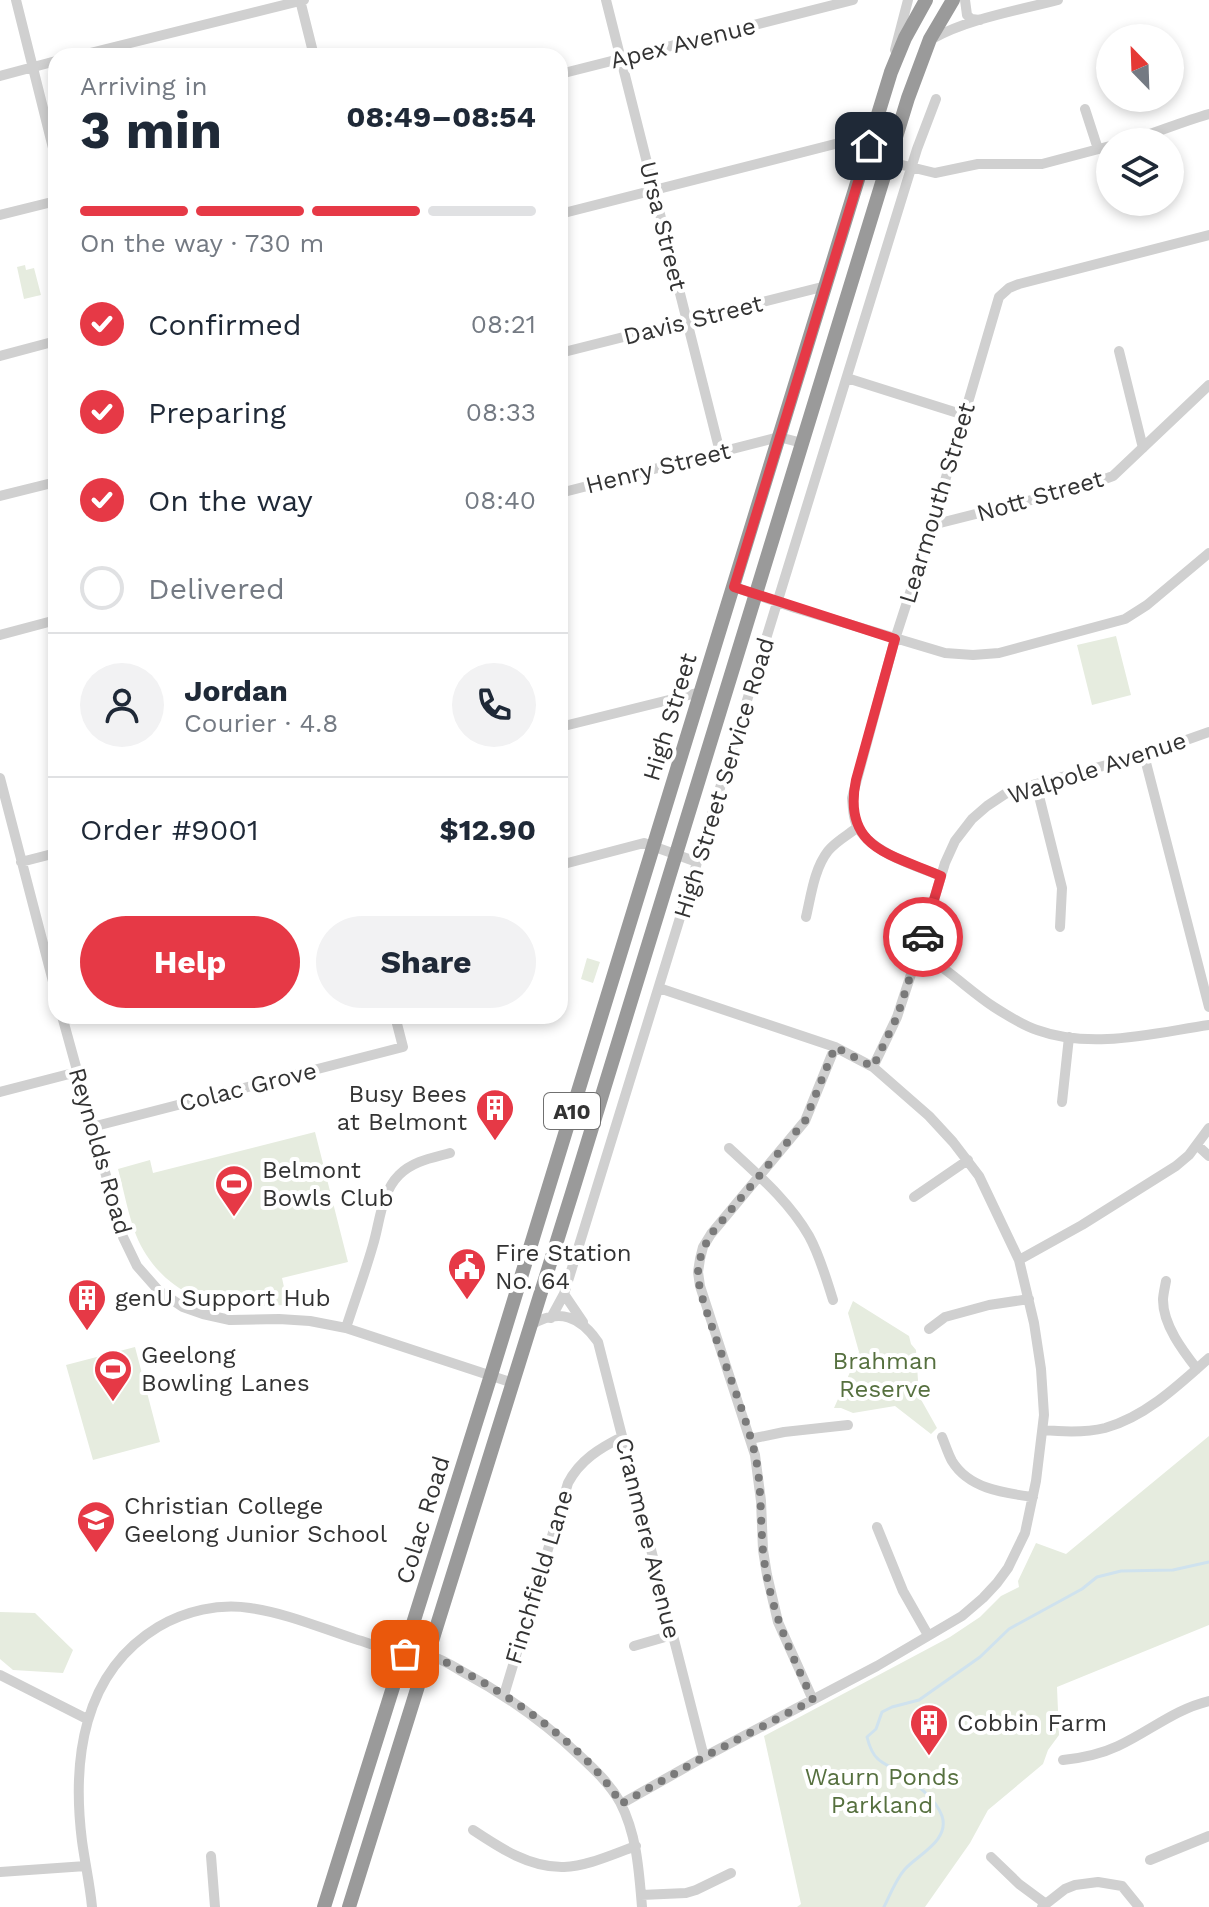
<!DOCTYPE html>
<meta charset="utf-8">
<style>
body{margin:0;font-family:"Work Sans",sans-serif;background:#f2f2f3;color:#1f2937;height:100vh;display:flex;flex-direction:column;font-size:30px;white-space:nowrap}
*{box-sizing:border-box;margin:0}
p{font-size:26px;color:#747a83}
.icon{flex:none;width:44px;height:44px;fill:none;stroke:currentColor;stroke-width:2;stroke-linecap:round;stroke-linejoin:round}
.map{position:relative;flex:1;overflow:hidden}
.drawer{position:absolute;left:48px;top:48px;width:520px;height:976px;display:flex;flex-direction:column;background:#fff;border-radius:24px;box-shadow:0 4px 12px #0003}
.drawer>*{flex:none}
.needle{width:52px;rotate:337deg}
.buttons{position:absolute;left:1096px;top:24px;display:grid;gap:16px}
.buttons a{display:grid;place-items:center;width:88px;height:88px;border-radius:50%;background:#fff;box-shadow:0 4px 12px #0003;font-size:40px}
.pin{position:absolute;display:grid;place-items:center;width:68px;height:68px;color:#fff;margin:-34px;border-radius:16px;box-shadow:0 4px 12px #0006}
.courier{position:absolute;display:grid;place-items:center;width:80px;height:80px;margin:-40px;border:6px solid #e63946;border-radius:50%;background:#fff;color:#222;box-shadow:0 2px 10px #0007}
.summary em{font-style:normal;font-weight:700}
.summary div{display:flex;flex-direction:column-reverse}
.summary{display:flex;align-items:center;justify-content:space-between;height:136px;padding:0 32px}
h1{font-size:52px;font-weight:700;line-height:60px}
.bar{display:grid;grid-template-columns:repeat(4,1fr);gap:12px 8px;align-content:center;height:96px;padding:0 32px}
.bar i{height:10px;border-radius:6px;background:#e0e1e3}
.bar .selected{background:#e63946}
.bar p{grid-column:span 4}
.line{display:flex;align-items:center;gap:20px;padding:0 32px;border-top:2px solid #e0e1e3}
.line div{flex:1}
.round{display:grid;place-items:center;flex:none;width:84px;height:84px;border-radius:42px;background:#f2f2f3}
ol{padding:0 32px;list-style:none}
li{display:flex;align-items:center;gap:24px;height:88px}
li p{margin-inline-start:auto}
li .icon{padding:8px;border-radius:50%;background:#e63946;color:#fff;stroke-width:4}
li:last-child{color:#747a83}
li i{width:44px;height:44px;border:4px solid #e0e1e3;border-radius:50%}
.cta{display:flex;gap:16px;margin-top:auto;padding:16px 32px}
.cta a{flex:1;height:92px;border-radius:48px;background:#e63946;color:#fff;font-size:32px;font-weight:700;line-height:92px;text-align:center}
.cta a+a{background:#f2f2f3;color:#1f2937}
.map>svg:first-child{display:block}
.green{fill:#e6ecdf}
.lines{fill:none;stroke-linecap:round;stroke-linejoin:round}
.stream{stroke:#cfe2ee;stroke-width:3}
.minor{stroke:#d0d0d0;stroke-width:10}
.highway{stroke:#9a9a9a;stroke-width:14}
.done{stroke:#7a7a7a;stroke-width:8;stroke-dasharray:0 14.4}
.route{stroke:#e63946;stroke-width:10}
.labels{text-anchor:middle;stroke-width:8;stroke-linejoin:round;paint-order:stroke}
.shield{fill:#fff;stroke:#707070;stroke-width:2}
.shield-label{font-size:22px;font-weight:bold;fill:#333}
.street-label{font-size:24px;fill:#333;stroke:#fff}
.poi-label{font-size:24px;fill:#333;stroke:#fff;text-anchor:start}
.park-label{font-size:24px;fill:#56703f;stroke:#fff}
</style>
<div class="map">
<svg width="1209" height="1907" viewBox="0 0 1209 1907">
<rect width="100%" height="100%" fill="#fff"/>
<path class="green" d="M25 265 26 270 34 268 41 295 24 299 17 267Z
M1116 636 1131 695 1092 705 1077 645Z
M587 958 600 962 593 983 581 979Z
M315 1132 348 1262 282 1278 288 1305C270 1305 250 1308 232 1306 189 1303 152 1275 136 1235 128 1214 124 1191 118 1169L150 1160 153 1173Z
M853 1301 909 1336 911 1344 916 1350 919 1396 937 1428 931 1434 895 1406 853 1413 841 1408H834L859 1352 848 1313Z
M135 1347 160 1442 93 1460 66 1365Z
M1209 1436V1625L1057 1687 1059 1735 1048 1750 1043 1764 988 1810 970 1843 925 1907H797L801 1904 764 1736 950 1637 980 1617 1001 1596 1019 1587 1018 1581 1036 1543 1066 1554Z
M0 1612 35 1613 73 1650 63 1673 13 1670 0 1659Z"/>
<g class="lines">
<path class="stream" d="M884 1907C890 1895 896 1879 905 1869 919 1854 950 1840 942 1816 935 1796 911 1781 894 1769 889 1766 882 1763 878 1759 872 1754 869 1745 867 1737L876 1729 882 1712 892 1707 919 1700 980 1657 1009 1629 1082 1589 1097 1577 1121 1571 1173 1570 1209 1562"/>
<path class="minor" d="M16 0 56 160
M300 0 314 56
M606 0 720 452
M965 0 967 15 971 19 980 20
M932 39C967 19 1019 10 1058 0
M895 50 908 0
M78 56 304 0
M560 74 853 0
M0 76 56 61
M1085 109 1098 149
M1125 142C1154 134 1180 122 1209 114
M889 159 898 164 935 173 978 164H1042L1110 146
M560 214 835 144 857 141 869 146
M0 215 56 201
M1119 351 1143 448
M560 353 826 286
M0 356 56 341
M847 378 964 415
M560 493 779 437 802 443
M0 496 56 482
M932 525 1083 487 1113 476 1209 385
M734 587 795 608 945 653 973 655 999 653 1125 619 1147 605 1209 553
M0 635 56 620
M560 727 701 692
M1144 755 1209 1007
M0 778 56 993
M1036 784 1062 888 1060 927
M21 862 56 853
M560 865 644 843 697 862
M941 876C916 866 873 853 859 829 853 820 853 808 852 798L895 639 932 525 999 297 1009 288 1019 284 1209 235
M806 917C811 896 814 869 828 851 836 841 848 835 858 827
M918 953C947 967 968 990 994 1007 1008 1016 1022 1025 1037 1030 1092 1050 1154 1033 1209 1025
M62 1016 123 1237 137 1266 159 1291 183 1307 203 1314 230 1320 279 1319 310 1321 346 1328 513 1383
M873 1067 897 1017 918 953 945 863 955 841 972 819 987 806 1005 794 1036 784 1144 755 1209 732
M0 1092 77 1072
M1062 1102 1069 1037
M92 1127 403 1047 395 1016
M1197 1145 1209 1156
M729 1148C758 1175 789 1201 809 1236 820 1256 826 1278 833 1300
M914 1197 968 1160
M1019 1260 1082 1225 1176 1166 1189 1155 1209 1128
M1166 1281C1165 1287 1163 1295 1163 1300 1163 1325 1183 1351 1197 1369
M564 1294 583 1322
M551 1318 564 1294 917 149 936 99
M531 1325C559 1308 580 1316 598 1342L704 1757
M346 1328C355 1300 365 1273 373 1245 380 1222 381 1193 399 1175 413 1161 432 1158 450 1153
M929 1329 945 1317 989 1305 1029 1299
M1043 1430C1064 1432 1085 1433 1105 1428 1145 1417 1179 1385 1209 1358
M942 1437C945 1444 948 1454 952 1461 969 1489 1004 1493 1033 1497
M750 1439 784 1432 848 1425
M877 1527 903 1591 928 1635
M634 1646 672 1635
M0 1675 87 1719
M504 1695 568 1483C580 1460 600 1448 622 1437
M813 1700 778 1622 767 1575 763 1550 761 1501 755 1455 700 1286 698 1272 700 1259 703 1247 711 1234 805 1121 835 1047
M1063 1760C1082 1758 1101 1754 1118 1746 1150 1731 1175 1709 1209 1701
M621 1804 704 1757 877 1666 962 1616 983 1598 997 1583 1008 1568 1025 1533 1036 1481 1044 1415 1041 1369 1034 1323 1019 1260 979 1176 953 1142 929 1116 873 1067 835 1047 659 988
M473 1830C500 1848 530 1868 564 1867 588 1866 613 1854 636 1846
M211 1856 215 1907
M991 1857 1019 1884 1046 1904
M1150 1860 1209 1836
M0 1872 86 1866
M641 1895 686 1893 696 1890 731 1873
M92 1907C90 1885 85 1863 82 1841 72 1761 82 1673 158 1627 185 1611 219 1603 250 1608 286 1613 321 1628 355 1639 372 1644 389 1651 407 1654 415 1655 423 1654 431 1656 442 1659 453 1666 463 1672 506 1695 545 1723 580 1756 595 1770 610 1784 620 1802 637 1835 639 1871 642 1907
M1042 1907 1065 1889 1075 1885 1098 1882 1122 1886 1139 1907"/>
<path class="highway" d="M324 1907 491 1375 891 72 905 38 926 0
M349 1907 572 1193 908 98 930 39 953 0"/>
</g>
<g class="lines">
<path class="done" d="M405 1654C413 1655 422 1654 429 1656 443 1659 456 1668 468 1674 520 1702 591 1752 621 1804L704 1757 813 1700C789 1650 769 1607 763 1551 760 1518 762 1486 755 1454 745 1413 728 1373 714 1333 708 1314 699 1294 698 1274 698 1259 704 1247 711 1234L805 1121 835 1047 873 1067 897 1017 923 937"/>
<path class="route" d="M869 146 734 587 895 639 856 780C842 848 890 854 941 876L923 937"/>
</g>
<defs>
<g id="building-pin" transform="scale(2)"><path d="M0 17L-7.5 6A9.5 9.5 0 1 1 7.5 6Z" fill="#e63946" stroke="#fff"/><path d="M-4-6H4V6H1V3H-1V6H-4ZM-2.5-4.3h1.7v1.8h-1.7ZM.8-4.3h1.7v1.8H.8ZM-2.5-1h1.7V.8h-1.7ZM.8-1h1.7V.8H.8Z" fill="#fff"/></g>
<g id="stadium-pin" transform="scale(2)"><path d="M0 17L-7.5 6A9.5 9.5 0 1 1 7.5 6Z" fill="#e63946" stroke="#fff"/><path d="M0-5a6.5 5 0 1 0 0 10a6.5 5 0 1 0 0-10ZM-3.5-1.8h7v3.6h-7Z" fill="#fff"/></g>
<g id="civic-pin" transform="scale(2)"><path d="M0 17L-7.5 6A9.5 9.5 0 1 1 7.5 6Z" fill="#e63946" stroke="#fff"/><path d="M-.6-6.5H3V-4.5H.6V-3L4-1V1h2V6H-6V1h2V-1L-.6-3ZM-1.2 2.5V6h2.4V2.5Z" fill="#fff"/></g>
<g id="school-pin" transform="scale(2)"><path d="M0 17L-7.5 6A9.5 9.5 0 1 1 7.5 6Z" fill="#e63946" stroke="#fff"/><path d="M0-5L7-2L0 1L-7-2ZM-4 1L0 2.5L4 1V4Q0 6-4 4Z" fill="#fff"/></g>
</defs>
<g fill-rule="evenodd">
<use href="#building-pin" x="495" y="1108"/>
<use href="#stadium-pin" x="234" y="1184"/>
<use href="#civic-pin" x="467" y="1267"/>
<use href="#building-pin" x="87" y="1298"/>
<use href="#stadium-pin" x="113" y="1369"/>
<use href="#school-pin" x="96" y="1520"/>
<use href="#building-pin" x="929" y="1723"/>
</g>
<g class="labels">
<rect class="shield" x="544" y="1093" width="56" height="36" rx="6"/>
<g class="shield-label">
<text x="572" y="1119">A10</text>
</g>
<g class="street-label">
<text transform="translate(683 43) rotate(-14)" y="8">Apex Avenue</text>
<text transform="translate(663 226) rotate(76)" y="8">Ursa Street</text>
<text transform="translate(693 320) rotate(-14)" y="8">Davis Street</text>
<text transform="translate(658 468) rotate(-14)" y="8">Henry Street</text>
<text transform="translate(1040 496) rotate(-16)" y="8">Nott Street</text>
<text transform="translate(937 503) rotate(-73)" y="8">Learmouth Street</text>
<text transform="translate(670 717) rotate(-73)" y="8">High Street</text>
<text transform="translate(1097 768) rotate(-18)" y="8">Walpole Avenue</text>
<text transform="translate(724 778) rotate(-73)" y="8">High Street Service Road</text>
<text transform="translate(248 1087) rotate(-14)" y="8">Colac Grove</text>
<text transform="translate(100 1151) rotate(74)" y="8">Reynolds Road</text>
<text transform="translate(423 1520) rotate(-73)" y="8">Colac Road</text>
<text transform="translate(648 1538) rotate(76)" y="8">Cranmere Avenue</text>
<text transform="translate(539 1577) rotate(-73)" y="8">Finchfield Lane</text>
</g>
<g class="poi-label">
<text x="467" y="1102" text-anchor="end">Busy Bees<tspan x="467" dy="28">at Belmont</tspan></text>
<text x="262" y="1178">Belmont<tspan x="262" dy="28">Bowls Club</tspan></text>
<text x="495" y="1261">Fire Station<tspan x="495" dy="28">No. 64</tspan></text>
<text x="115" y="1306">genU Support Hub</text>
<text x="141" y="1363">Geelong<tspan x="141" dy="28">Bowling Lanes</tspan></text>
<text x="124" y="1514">Christian College<tspan x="124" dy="28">Geelong Junior School</tspan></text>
<text x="957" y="1731">Cobbin Farm</text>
</g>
<g class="park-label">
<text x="885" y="1369">Brahman<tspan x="885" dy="28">Reserve</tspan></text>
<text x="882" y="1785">Waurn Ponds<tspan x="882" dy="28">Parkland</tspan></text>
</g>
</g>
</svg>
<div class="buttons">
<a><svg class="needle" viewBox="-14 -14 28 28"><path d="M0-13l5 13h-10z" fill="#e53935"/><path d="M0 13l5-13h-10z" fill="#747a83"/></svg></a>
<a><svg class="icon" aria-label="layers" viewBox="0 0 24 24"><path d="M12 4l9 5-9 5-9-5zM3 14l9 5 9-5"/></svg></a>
</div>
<div class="pin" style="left:405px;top:1654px;background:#ea580c"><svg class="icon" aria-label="bag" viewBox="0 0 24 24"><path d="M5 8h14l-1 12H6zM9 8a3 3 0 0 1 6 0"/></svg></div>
<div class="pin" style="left:869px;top:146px;background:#1f2937"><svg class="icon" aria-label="home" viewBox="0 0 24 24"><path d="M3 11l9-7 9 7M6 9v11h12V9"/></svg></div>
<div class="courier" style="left:923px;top:937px"><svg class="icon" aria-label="car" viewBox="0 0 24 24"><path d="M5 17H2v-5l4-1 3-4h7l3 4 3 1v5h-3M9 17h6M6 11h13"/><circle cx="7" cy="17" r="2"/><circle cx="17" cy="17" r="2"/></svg></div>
<section class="drawer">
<div class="summary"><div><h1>3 min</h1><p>Arriving in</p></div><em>08:49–08:54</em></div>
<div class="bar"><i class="selected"></i><i class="selected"></i><i class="selected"></i><i></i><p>On the way · 730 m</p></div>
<ol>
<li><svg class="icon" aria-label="check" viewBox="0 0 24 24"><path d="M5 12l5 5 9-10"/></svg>Confirmed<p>08:21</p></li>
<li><svg class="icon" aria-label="check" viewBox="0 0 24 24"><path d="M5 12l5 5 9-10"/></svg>Preparing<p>08:33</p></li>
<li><svg class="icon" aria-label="check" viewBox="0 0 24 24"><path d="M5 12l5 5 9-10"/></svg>On the way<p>08:40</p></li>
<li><i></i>Delivered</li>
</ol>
<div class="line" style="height:144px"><a class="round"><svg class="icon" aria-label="person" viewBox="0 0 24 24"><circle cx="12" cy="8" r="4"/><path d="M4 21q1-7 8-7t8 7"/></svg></a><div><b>Jordan</b><p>Courier · 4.8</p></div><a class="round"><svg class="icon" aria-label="phone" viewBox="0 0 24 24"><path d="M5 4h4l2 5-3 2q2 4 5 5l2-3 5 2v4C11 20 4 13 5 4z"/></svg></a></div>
<div class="line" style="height:104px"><div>Order #9001</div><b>$12.90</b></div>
<div class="cta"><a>Help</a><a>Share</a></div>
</section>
</div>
